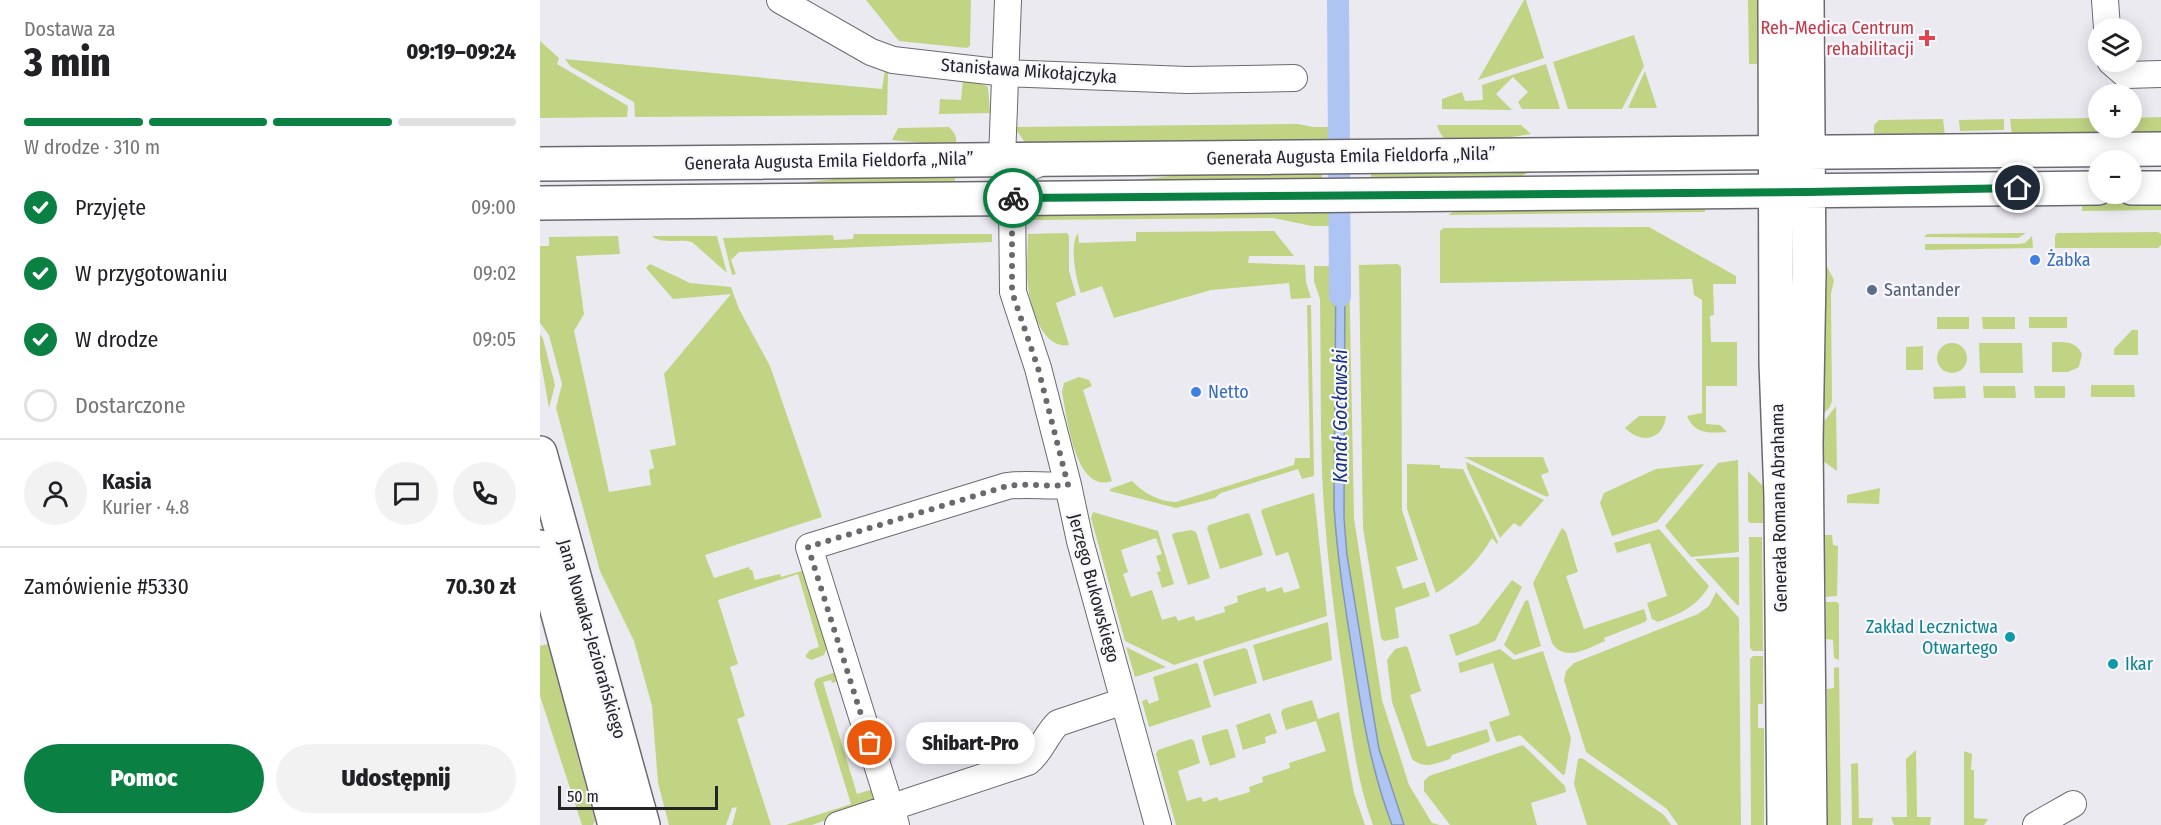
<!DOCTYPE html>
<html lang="pl">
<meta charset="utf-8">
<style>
body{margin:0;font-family:"Fira Sans Condensed",sans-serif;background:#f2f2f2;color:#202124;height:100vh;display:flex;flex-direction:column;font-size:22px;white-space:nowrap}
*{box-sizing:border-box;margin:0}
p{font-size:20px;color:#757577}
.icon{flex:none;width:33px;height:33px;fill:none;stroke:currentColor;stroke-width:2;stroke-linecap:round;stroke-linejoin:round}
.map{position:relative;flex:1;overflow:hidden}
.drawer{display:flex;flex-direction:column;background:#fff;width:540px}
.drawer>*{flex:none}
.buttons{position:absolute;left:1548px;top:18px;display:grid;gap:12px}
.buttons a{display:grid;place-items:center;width:54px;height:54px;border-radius:50%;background:#fff;box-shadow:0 3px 15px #0003;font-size:30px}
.scale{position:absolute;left:18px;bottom:15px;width:160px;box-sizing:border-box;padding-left:6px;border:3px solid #242426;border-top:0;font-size:16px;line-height:21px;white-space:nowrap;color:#242426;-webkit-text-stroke:4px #f9f7fe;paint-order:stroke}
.pin{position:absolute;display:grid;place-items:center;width:51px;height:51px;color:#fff;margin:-26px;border:3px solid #fff;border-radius:50%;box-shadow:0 2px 6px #0007}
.courier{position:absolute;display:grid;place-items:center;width:60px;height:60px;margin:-30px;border:4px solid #0b8043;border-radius:50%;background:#fff;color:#222;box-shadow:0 2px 8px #0007}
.bubble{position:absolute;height:42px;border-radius:21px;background:#fff;box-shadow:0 3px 15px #0003;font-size:20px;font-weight:800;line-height:42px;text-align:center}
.headline em{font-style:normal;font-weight:800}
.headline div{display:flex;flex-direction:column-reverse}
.headline{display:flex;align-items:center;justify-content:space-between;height:102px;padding:0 24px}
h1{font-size:39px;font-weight:800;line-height:45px}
.bar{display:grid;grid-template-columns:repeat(4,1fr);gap:9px 6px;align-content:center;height:72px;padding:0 24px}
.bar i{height:8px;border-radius:4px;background:#e0e0e0}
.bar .selected{background:#0b8043}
.bar p{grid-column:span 4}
.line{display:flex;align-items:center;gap:15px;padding:0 24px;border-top:2px solid #e0e0e0}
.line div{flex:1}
.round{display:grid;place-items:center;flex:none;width:63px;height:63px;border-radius:32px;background:#f2f2f2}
ol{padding:0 24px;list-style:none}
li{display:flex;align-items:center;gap:18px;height:66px}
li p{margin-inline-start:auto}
li .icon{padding:6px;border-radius:50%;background:#0b8043;color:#fff;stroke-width:4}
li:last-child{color:#757577}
li i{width:33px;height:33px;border:3px solid #e0e0e0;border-radius:50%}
.button{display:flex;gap:12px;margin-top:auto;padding:12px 24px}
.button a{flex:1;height:69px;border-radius:36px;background:#0b8043;color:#fff;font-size:24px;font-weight:800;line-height:69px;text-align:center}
.button a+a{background:#f2f2f2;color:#202124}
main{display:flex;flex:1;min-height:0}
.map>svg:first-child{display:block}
.green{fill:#c0d483}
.water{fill:#aec5f3;stroke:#8595b6;stroke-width:1.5}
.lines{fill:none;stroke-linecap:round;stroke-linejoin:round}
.canal{stroke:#aec5f3;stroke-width:22}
.street-casing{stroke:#6c6a70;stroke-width:28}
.secondary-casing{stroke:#6c6a70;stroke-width:36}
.street{stroke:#fff;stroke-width:26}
.secondary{stroke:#fff;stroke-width:33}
.done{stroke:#6a696d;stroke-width:6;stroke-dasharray:0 10.8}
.route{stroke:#0b8043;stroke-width:8}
.health-dot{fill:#e0444e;stroke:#f9f7fe;stroke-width:2}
.shop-dot{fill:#3f7fe0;stroke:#f9f7fe;stroke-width:2}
.service-dot{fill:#5c6f8a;stroke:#f9f7fe;stroke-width:2}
.culture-dot{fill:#0f9aa8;stroke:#f9f7fe;stroke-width:2}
.labels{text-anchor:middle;stroke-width:4.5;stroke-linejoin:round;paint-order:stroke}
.health-label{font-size:18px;fill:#be3a42;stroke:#f9f7fe;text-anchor:end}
.street-label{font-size:18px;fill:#242426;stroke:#f9f7fe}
.shop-label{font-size:18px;fill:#366cbe;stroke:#f9f7fe;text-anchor:start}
.service-label{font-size:18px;fill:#4e5e75;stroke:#f9f7fe;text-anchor:start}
.culture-label{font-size:18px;fill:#0d838f;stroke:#f9f7fe;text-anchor:end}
.water-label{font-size:20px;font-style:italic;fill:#113186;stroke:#f9f7fe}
</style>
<main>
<section class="drawer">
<div class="headline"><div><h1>3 min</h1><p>Dostawa za</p></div><em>09:19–09:24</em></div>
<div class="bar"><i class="selected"></i><i class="selected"></i><i class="selected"></i><i></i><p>W drodze · 310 m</p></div>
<ol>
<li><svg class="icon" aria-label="check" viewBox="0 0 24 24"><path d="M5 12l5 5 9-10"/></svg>Przyjęte<p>09:00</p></li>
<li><svg class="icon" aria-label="check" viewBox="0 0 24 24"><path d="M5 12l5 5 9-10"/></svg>W przygotowaniu<p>09:02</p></li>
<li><svg class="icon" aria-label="check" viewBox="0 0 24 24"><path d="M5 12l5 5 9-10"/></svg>W drodze<p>09:05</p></li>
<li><i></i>Dostarczone</li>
</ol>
<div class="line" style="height:108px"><a class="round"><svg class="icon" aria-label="person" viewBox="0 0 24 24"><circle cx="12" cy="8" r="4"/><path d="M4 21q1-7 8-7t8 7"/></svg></a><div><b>Kasia</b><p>Kurier · 4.8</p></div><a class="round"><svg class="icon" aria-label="chat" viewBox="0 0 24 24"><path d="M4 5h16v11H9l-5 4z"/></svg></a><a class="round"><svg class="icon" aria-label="phone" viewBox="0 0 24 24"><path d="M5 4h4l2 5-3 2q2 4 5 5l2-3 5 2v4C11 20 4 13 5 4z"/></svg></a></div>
<div class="line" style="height:78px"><div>Zamówienie #5330</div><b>70.30 zł</b></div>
<div class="button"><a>Pomoc</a><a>Udostępnij</a></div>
</section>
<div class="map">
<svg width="1621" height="825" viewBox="0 0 1621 825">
<rect width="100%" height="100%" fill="#eceaf1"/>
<path class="green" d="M326 0H431L430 46 427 48 359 41Z
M984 0H986L1004 58 938 80Z
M1208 0H1217V64H1209Z
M1094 35 1104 66 1082 109H1028L1013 62Z
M0 41 19 58 17 64 88 106 87 117 0 118Z
M25 59 342 89 345 70 348 74 347 115 95 117 94 102 30 66Z
M1006 64 1020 109H982L978 102 988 92 973 77 956 94 972 110 902 109V99L922 92 925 101 943 100 942 85Z
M1105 71 1117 108H1088Z
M423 80 440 83 448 87 450 113 399 114 400 99 421 100Z
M1621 117V135L1472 137 1470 119 1558 118V128H1592V118Z
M1403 119 1405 136 1334 138V125L1339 120Z
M1464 119V130L1420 131 1419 120Z
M758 124 773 127H790V138L779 141 490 144 484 141 474 127Z
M897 125H981L991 134C974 136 927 146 911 142 903 140 899 132 897 125Z
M409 127C415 133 419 139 414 146L352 140 358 128Z
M990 169V172L975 179 831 182V171Z
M782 171V182L585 185V181L650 174Z
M415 175V186L243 185 303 178Z
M1621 203V210L1542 211V204Z
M1165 206V212L908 215 917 210Z
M792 211V226H772L733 218 489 220 498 213Z
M1109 227 1196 276V284H1173L1174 315 1170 316 1171 342H1197V386H1166V424L1180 425 1187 432C1170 433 1155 435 1147 416L1162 413V300L1154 295 1152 279 900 283V231L904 228Z
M734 231 754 256H709L708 263 765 265 766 282 771 298 751 299 749 283 671 290 574 318 562 286 541 293C536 279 529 245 538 233L539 243 596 241V232Z
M1618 232 1621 234V245L1618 248H1515V236L1517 233Z
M527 233 529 236V271L536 295 516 303 529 345C502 350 490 306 488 286 486 269 488 251 488 234Z
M1486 233 1478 238 1384 237 1387 234Z
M314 234H452V242L199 252 191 260 196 274 192 275 183 238 293 235 294 240 313 239Z
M78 236 80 254 36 256 44 314 34 331 69 492 111 485 109 470 114 468 110 450 136 445 124 374 191 294 133 299 106 268 110 264 150 283 191 287 199 309 230 366 282 517 165 555 174 578 209 567 210 570H212L215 580 240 574 241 577 265 570 289 643 284 655 271 660 266 657V655L270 650 279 647 258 574 178 600 198 664 190 667 205 716 197 719 231 825H192L197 807 192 808 186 825H129L118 783 112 706 94 641 60 571 16 408 22 384 9 335 0 323V246H9V237Z
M112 236H177L187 273 152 242C140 238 121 245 112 236Z
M1492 236 1493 248 1385 250V244H1479L1485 243Z
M1283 259 1294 280 1291 294 1292 401 1290 407 1282 415Z
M858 264 861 267 862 510 878 560 856 567 863 589 885 582 890 596 855 608 859 638 844 641 841 638 823 528 819 265Z
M805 265H809L814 518 842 700 869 785 892 823 900 825H864L839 749 807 555 804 518Z
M774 266H796L794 506C797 556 805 606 813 656 822 714 831 770 852 825H833C816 779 811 730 804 682 794 613 785 543 782 473 780 415 781 357 780 299L774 281Z
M767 305H771L774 476 762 479 758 469 681 493 675 498 636 508 570 491V489L592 481C603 493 620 502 636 502L754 465 755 458H770Z
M1397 317H1429V329H1397Z
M1442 317H1475V329H1443Z
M1489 317H1527V328H1489Z
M1592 330H1598V355H1574V349Z
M0 334 3 339 15 385 9 408 0 357Z
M1512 342C1525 342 1536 341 1542 354L1539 367 1528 372H1512Z
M1439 343H1482L1483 373H1440Z
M1397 358a15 15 0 1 1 30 0a15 15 0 1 1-30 0Z
M1383 346V370H1366V347Z
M539 377 549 380 552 386 543 390 572 481C535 494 527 417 522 392L524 383Z
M1551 385H1594L1595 397H1551Z
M1425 386 1426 398 1394 399 1393 387Z
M1443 386H1475L1476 398H1444Z
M1494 386H1525V398H1495Z
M1296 406 1297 471 1283 461 1282 424Z
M1099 416H1126C1123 441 1101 444 1085 428Z
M924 457H1003L1009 472 1001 475 1009 495 1007 497Z
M1198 460 1199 552 1151 557 1125 526 1178 463Z
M926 462 1004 500 980 527 974 523 960 538 927 468Z
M867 464 900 465V468L923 469 958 542 957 544 952 538C937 562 921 579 896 593L867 509Z
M1164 464 1117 522 1072 536 1060 503 1064 493 1116 469Z
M1208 471 1223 486V523H1210L1208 521Z
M1340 488 1339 504 1307 503V495Z
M774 493 787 616 634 665 585 641 551 518 553 512 618 531 634 584 622 588 617 572 621 571 616 556 622 554 616 538 581 550 588 572 583 574 591 597 612 590 622 620 636 616 638 621 654 616 656 621 685 612 684 607 698 602 697 596 725 587 727 592 742 587 744 593 760 588 748 552 736 556 721 511 723 509Z
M708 513 710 515 723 555 680 569 667 528 669 525Z
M1022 528 1026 532 1038 572 1026 576 1044 629 1104 609 1107 619 1105 622 1064 638 1065 641C1048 648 1025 663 1012 643L993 583Z
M1119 529 1169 586C1157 607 1139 614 1118 622L1112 619 1107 603 1127 596 1110 543 1077 553 1074 543Z
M651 530 656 532 670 578 648 585 632 535 634 533Z
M1283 535H1292L1293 545 1298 546 1297 596 1286 597Z
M1209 537H1222L1223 651H1213L1210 648Z
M1199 557V605H1197L1155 559Z
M972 580 982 587 955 641 916 656 909 635 938 624Z
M1176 592 1199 618 1201 825H1138L1127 809 1046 752 1024 680 1026 671 1034 663 1158 614 1169 606Z
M988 600 1001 646 975 655 964 645 985 601Z
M1286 602H1297L1299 604V660L1294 658 1293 640 1286 639Z
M788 622 792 660 723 681 713 645Z
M8 644 55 821 53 825H42L0 696V646Z
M866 646 868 648 881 691 870 695 887 747 947 729 950 740 949 742 912 755 910 759C897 763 884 770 872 759L852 702 847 660 855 649Z
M586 647 626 667 595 677Z
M704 648 707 649 717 683 674 696 663 662 664 660Z
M960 649 974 660 1003 651 1031 738 1025 774 1023 775 980 735 958 742 956 741 949 722 970 715 953 663 920 673 918 663Z
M1213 656H1223V704H1218V728H1224V825H1211L1210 659Z
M656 663 658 664 671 707 609 727 602 701 607 699 609 704 619 700 613 677Z
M1299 667 1301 825H1288L1287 689 1294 688V668Z
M293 673 301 677 299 681 292 683 291 680 283 682 317 794 336 788 335 799 327 806 272 825H246L311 804 274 684 276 679Z
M772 700 778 719 799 712 814 793 825 825H636L616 754 618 750 651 739 654 741 660 763 638 771 647 801 661 797 663 802 677 797 679 801 710 792 709 787 723 782 722 777 750 768 749 763 786 751 776 721 746 730 741 713 743 709Z
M730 713 737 733 725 737 726 743 703 750 696 725Z
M686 729 688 730 696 757 670 766 662 740V736Z
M983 745 1025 786 1026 792 991 803 997 825H910L884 791V781L889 776Z
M1376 750 1377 817H1391L1390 825H1354L1351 817H1367L1366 759Z
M1424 751 1432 754 1431 770H1434V818L1448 819 1444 825H1424Z
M1042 758 1124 815 1131 825H1047L1034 784 1038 759Z
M1318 763 1319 818H1333L1332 825H1312L1311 764Z"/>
<path class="water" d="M805 265 804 518 807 555 839 749 864 825H852C831 770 822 714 813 656 805 606 797 556 794 506L796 266Z"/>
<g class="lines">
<path class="canal" d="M798 0 800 296"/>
<g class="street-casing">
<path id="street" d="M240 0 331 52 353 60 466 73 647 80 754 78
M1565 0 1567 28
M1571 62 1586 75 1621 74
M462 159 468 0
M506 160C483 170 478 172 472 198L473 292 498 368 528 485 540 541 618 825
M298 825 488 762C502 751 506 734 518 723L584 701
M356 825 269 547 467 486C487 483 508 487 528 485
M1496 825 1533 804"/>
</g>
<g class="secondary-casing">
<path id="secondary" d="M1235 0 1236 362 1241 497 1244 825
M1267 0 1269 274 1266 443 1270 825
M0 164 1621 149
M1592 188H1621
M0 203 1558 188
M0 453 103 825
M0 547 75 825"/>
</g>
<use href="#street" class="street"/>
<use href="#secondary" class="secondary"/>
</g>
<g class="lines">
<path class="done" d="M330 743 268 547 467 486C487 483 508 487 528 485L498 368 472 292V198H473"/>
<path class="route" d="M473 198 1268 192 1478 188"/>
</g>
<path class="health-dot" d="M1384 29h6v6h6v6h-6v6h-6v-6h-6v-6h6z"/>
<g class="shop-dot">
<circle cx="1495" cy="260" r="6"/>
<circle cx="656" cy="392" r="6"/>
</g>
<circle class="service-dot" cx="1332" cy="290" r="6"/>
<g class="culture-dot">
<circle cx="1470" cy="637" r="6"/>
<circle cx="1573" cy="664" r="6"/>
</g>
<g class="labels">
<g class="health-label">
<text x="1374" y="34">Reh-Medica Centrum<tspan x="1374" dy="21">rehabilitacji</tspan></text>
</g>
<g class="street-label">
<text transform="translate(489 71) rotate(4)" y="6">Stanisława Mikołajczyka</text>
<text transform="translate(811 156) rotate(-1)" y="6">Generała Augusta Emila Fieldorfa „Nila”</text>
<text transform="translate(289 161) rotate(-1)" y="6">Generała Augusta Emila Fieldorfa „Nila”</text>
<text transform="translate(1239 508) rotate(-91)" y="6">Generała Romana Abrahama</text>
<text transform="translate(554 588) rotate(75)" y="6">Jerzego Bukowskiego</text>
<text transform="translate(52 639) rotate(74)" y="6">Jana Nowaka-Jeziorańskiego</text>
</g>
<g class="shop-label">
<text x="1507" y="266">Żabka</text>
<text x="668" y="398">Netto</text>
</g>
<g class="service-label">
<text x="1344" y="296">Santander</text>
</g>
<g class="culture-label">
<text x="1458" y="633">Zakład Lecznictwa<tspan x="1458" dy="21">Otwartego</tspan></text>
<text x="1585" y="670" text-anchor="start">Ikar</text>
</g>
<g class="water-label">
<text transform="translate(800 416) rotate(-90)" y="7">Kanał Gocławski</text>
</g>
</g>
</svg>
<div class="buttons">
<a><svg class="icon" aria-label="layers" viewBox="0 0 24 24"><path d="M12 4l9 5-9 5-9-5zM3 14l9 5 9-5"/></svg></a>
<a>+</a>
<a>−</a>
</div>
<div class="scale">50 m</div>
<div class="pin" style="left:330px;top:743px;background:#ea580c"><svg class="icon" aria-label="bag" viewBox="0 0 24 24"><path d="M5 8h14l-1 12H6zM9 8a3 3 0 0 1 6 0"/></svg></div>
<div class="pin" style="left:1478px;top:188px;background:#1f2937"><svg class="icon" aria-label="home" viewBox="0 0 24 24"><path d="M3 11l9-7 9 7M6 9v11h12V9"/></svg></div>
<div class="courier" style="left:473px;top:198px"><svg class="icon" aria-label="bike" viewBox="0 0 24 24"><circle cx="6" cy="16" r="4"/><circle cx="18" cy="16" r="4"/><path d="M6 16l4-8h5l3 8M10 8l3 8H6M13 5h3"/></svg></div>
<div class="bubble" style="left:366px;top:722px;width:129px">Shibart-Pro</div>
</div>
</main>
